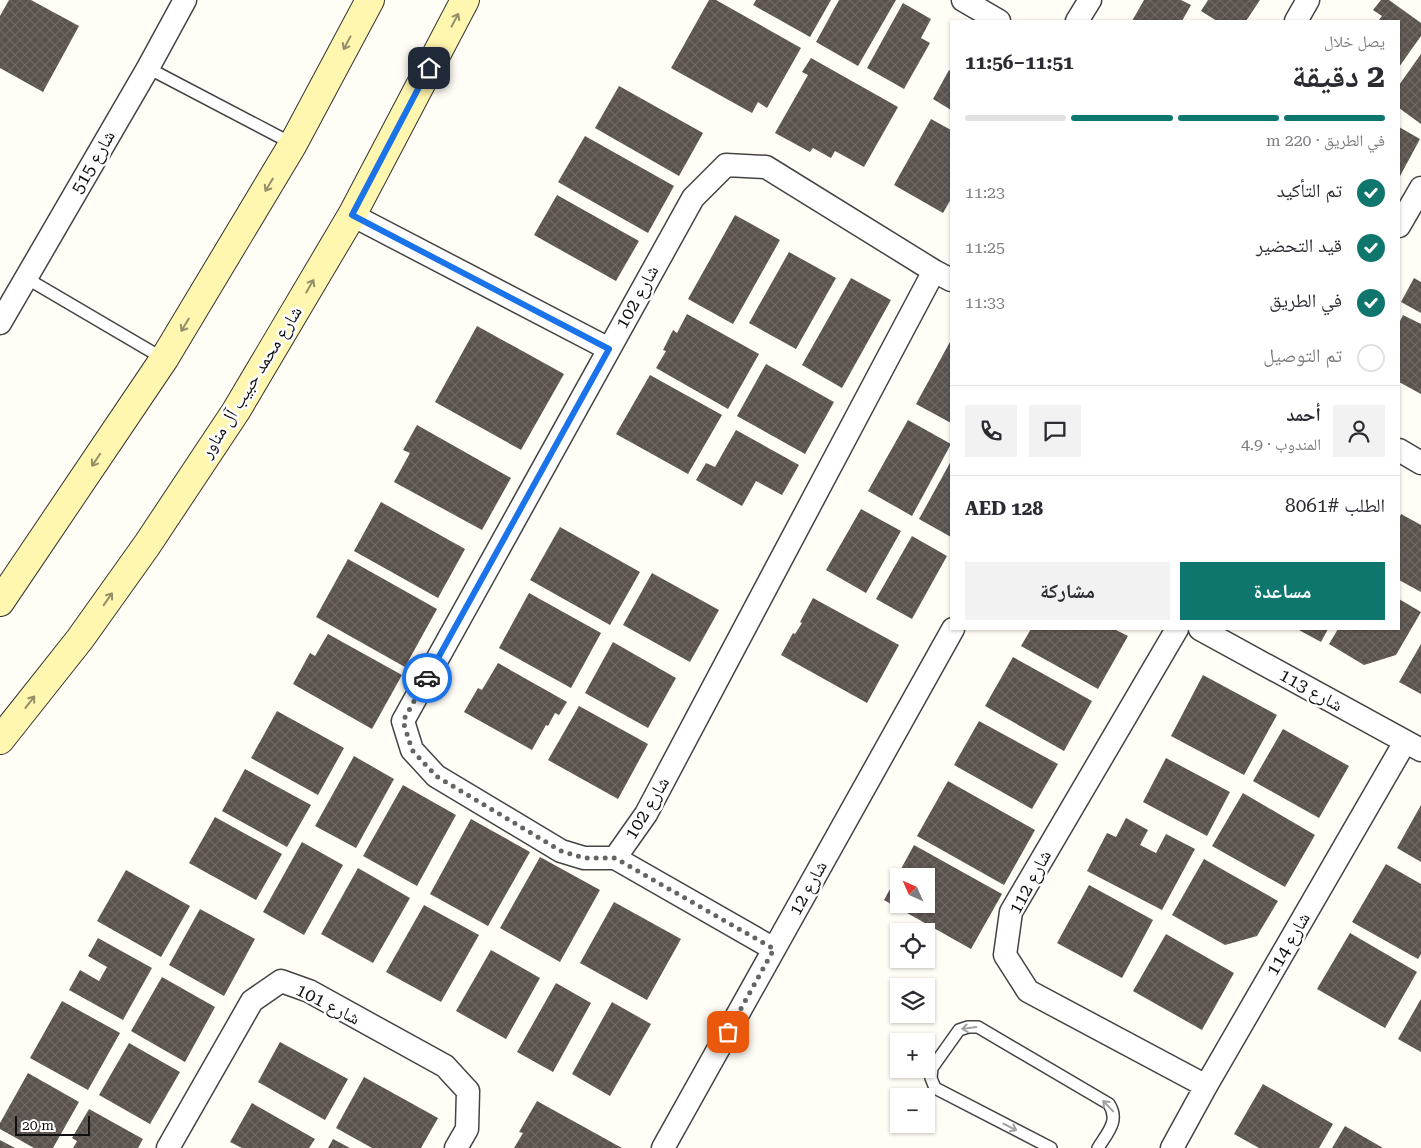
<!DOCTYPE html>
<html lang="ar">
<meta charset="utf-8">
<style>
body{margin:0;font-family:"Roboto Serif","Noto Naskh Arabic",serif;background:#f2f2f3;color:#2b2b33;direction:rtl;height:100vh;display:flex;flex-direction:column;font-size:19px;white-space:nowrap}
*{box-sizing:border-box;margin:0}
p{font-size:16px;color:#7c7c81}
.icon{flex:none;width:28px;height:28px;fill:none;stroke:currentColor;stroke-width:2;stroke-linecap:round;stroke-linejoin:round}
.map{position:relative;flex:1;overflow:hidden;direction:ltr}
.drawer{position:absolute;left:950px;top:20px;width:450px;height:610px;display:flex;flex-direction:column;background:#fff;border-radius:0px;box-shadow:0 1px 4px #0004;direction:rtl}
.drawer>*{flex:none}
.needle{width:32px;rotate:315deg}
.controls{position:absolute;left:890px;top:868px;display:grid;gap:10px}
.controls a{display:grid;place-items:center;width:45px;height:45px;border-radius:0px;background:#fff;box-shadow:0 1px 4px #0004;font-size:25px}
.scale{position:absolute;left:15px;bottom:12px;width:75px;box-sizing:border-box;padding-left:5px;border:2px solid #111;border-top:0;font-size:14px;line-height:18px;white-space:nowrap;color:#111;-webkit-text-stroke:4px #fff;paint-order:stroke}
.pin{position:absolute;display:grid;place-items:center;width:42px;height:42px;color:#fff;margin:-21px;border-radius:10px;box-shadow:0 2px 8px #0006}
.courier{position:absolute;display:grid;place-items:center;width:50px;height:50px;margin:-25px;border:4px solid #1a73e8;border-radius:50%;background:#fff;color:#222;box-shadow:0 1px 6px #0007}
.head em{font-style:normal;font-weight:700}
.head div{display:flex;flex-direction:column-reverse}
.head{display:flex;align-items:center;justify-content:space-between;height:85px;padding:0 15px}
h1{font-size:32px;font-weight:700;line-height:38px}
.bar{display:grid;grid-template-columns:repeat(4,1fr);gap:8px 5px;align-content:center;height:60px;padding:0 15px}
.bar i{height:6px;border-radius:4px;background:#e1e1e2}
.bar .on{background:#0f766e}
.bar p{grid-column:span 4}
.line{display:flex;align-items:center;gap:12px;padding:0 15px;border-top:1px solid #e1e1e2}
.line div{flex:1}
.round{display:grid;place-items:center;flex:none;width:52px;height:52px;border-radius:0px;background:#f2f2f3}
ol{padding:0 15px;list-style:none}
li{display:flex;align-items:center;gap:15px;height:55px}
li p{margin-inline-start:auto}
li .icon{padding:5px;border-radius:50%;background:#0f766e;color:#fff;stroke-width:4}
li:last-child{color:#7c7c81}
li i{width:28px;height:28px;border:2px solid #e1e1e2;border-radius:50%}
.button{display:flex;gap:10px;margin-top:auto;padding:10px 15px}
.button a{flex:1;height:58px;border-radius:0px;background:#0f766e;color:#fff;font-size:20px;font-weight:700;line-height:58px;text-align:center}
.button a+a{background:#f2f2f3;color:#2b2b33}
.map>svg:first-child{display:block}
.building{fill:url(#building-cross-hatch);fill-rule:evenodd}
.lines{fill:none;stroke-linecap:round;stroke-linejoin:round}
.service-casing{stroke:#444;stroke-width:14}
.minor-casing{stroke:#444;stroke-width:25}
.secondary-casing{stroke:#333;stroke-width:30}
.service{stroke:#fff;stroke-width:11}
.minor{stroke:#fff;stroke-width:22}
.secondary{stroke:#fff6b0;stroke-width:28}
.oneway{stroke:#948f68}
.oneway2{stroke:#a0a0a0}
.done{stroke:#646461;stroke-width:5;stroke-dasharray:0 9}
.route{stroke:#1a73e8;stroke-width:6}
.labels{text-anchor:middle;stroke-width:5;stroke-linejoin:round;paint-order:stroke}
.street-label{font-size:18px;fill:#111;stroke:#fff}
</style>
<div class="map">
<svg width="1421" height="1148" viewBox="0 0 1421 1148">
<defs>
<pattern id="building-cross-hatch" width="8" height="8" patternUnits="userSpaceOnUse" patternTransform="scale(1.25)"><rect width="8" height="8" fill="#5a524d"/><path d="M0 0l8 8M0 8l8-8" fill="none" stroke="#6d6662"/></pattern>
</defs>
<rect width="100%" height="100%" fill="#fffdf5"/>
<path class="building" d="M9 0H31L79 26 43 92 0 68V16Z
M709 0H716L801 48 767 108 758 102 752 113 671 68Z
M756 0H831L810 37 753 5Z
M839 0H896L858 66 816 42Z
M1144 0H1181L1191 5 1182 21H1132Z
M1208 0H1260L1246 21H1217L1201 11Z
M1381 0H1389L1421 23V36L1399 67V21H1378L1382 16 1373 10Z
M903 3 931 19 921 38 930 43 904 89 867 68Z
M1421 54V124L1399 108V85Z
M811 58 898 107 864 167 835 151 831 158 813 148 810 152 775 133 808 75 802 72Z
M949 70 951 71V110L933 99Z
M619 86 703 133 679 176 595 128Z
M931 119 951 130V199L943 213 894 185Z
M1399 127 1420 139 1399 178Z
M585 136 674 186 648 233 558 182Z
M557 195 639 241 616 281 534 235Z
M735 215 780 240 733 324 688 299Z
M789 252 836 278 796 349 749 323Z
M851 278 891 300 842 388 802 365Z
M1414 278 1421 282V313L1401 302Z
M687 314 759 354 728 409 656 368 666 351 663 350 673 330 677 333Z
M1403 315 1421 324V394L1399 382V323Z
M477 326 564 374 521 450 435 402Z
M951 340V423L916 404Z
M766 364 834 402 805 454 737 416Z
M650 375 722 415 688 474 616 434Z
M908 420 951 444 912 516 868 491Z
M417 425 511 478 482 530 394 482 410 453 403 450Z
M736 430 799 465 782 495 756 481 742 506 696 480 706 463 715 467Z
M951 461V537L919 519Z
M381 502 465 549 438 598 354 551Z
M861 509 901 531 866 593 826 570Z
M1401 514 1421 525V592L1399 580V519Z
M560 527 640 572 610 625 530 580Z
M912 536 947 556 912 619 876 599Z
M348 559 437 609 405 667 316 617Z
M652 573 719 610 690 662 623 625Z
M529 593 601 633 571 688 499 648Z
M813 598 899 645 867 703 781 655 793 633 795 634 802 623 800 622Z
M1399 599 1421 612 1396 655 1364 665 1329 644 1338 629H1399Z
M1031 629H1114L1128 636 1098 689 1021 646Z
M1297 629H1328L1321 642Z
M328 634 402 675 372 729 293 684 310 653 315 656Z
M613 642 676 678 648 728 585 693Z
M1421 644V694L1399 682Z
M1013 657 1092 701 1064 751 985 706Z
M498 663 567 702 559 715 555 713 548 726 546 725 532 750 464 712 478 688 482 690Z
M1203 675 1277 715 1244 775 1171 736Z
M579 706 648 744 618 799 548 760Z
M277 711 344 748 318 795 251 758Z
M979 721 1058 764 1032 809 954 765Z
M1283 729 1349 766 1319 818 1253 781Z
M354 756 394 779 356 848 315 826Z
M1166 758 1230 792 1207 836 1143 802Z
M245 769 311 805 287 847 222 811Z
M948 781 1035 830 1004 885 917 836Z
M403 785 456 815 417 886 363 856Z
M1243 793 1315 835 1285 887 1212 846Z
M1421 805V862L1397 848Z
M215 817 282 854 256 900 189 863Z
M1126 818 1148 830 1140 845 1156 853 1166 834 1195 849 1162 910 1087 871 1107 833 1116 837Z
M471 819 530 852 488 926 430 894Z
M302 842 343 865 304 935 263 912Z
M914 845 1002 894 971 949 884 900ZM899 876H926V904H899Z
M540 857 600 890 560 962 500 928Z
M1204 859 1278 901 1257 936 1225 945 1172 915Z
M1386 864 1421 884V954L1418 959 1352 922Z
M358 868 410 898 373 963 321 934Z
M126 870 190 906 161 957 97 921Z
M1089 885 1153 920 1122 978 1057 943Z
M614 902 681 939 647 1000 580 963Z
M424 905 479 935 441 1002 386 972Z
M200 909 255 939 224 996 169 965Z
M1350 933 1417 972 1385 1028 1317 989Z
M1166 934 1234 973 1202 1030 1133 991Z
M98 938 152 968 123 1020 69 990 80 970 99 981 107 967 88 956Z
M491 950 540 978 506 1039 456 1011Z
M162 977 215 1007 185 1062 131 1031Z
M556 983 591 1003 553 1072 517 1052Z
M1421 999V1052L1398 1039Z
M62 1001 120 1033 88 1090 30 1058Z
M612 1002 651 1024 610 1096 572 1074Z
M280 1042 348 1079 325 1120 258 1082Z
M129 1043 180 1072 150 1124 99 1095Z
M28 1073 79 1102 53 1148H34L0 1129V1123Z
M364 1077 438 1118 421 1148H372L336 1128Z
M1263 1084 1333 1124 1319 1148H1259L1234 1134Z
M537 1101 622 1148H514L523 1133 519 1132Z
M252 1103 315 1139 309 1148H242L230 1142Z
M89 1109 143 1139 138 1148H73L77 1141 72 1138Z
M1345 1126 1383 1148H1332Z
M333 1139 350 1148H328Z
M0 1140 15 1148H0Z"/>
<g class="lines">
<g class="service-casing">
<path id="service" d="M148 68 293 144
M26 278 164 359
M1051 1148 935 1088 931 1078 932 1068 959 1030 968 1027H978L1109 1104C1120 1121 1107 1133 1098 1148"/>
</g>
<g class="minor-casing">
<path id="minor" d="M963 0 999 21
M1077 21 1090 0
M1296 21 1308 0
M352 215 609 349
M1399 226 1421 188
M934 271 646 814 615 858H584L561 851 436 776 412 750 403 721 693 198 726 165 766 167 934 271 951 280
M0 323 148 68 185 0
M1399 450 1421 463
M1177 629 1011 912 1005 955 1028 991 1206 1086
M1200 629 1421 750
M615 858 774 949
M168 1148 252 1001 281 981 309 991 445 1066 468 1091 467 1129 456 1148
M663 1148 953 629
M1172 1148 1206 1086 1405 742"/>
</g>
<g class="secondary-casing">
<path id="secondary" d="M0 602 164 359 293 144 370 0
M0 740 80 639 147 545 236 411 352 215 465 0"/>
</g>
<use href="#service" class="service"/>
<use href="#minor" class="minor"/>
<use href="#secondary" class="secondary"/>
</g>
<defs><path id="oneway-shaft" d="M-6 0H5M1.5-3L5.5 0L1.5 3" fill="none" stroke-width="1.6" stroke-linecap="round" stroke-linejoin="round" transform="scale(1.25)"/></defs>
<g class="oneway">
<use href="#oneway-shaft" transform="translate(455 20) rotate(-62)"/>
<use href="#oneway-shaft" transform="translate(347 43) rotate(118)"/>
<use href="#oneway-shaft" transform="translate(269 185) rotate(121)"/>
<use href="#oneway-shaft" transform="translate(310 286) rotate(-60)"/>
<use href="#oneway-shaft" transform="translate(185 325) rotate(121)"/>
<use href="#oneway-shaft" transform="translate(96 460) rotate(124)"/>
<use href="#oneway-shaft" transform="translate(108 599) rotate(-55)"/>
<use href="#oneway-shaft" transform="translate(30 702) rotate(-52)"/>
</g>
<g class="oneway2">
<use href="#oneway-shaft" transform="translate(969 1028) rotate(172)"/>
<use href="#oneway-shaft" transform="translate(1108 1106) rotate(-134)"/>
<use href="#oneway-shaft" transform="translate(1010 1127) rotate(27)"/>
</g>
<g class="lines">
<path class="done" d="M427 678 403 721 412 750 436 776 561 851 584 858H615L774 949 728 1032"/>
<path class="route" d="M427 678 609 349 352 215 429 68"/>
</g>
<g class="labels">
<g class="street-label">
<text transform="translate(93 162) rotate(-60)" y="6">شارع 515</text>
<text transform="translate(637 297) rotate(-61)" y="6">شارع 102</text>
<text transform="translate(251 382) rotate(-58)" y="6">شارع محمد حبيب آل مناور</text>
<text transform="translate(1311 690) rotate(29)" y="6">شارع 113</text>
<text transform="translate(647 808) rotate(-59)" y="6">شارع 102</text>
<text transform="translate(1030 882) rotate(-62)" y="6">شارع 112</text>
<text transform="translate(808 888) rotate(-61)" y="6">شارع 12</text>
<text transform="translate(1288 944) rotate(-60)" y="6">شارع 114</text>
<text transform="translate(328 1004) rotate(27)" y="6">شارع 101</text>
</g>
</g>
</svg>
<div class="controls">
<a><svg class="needle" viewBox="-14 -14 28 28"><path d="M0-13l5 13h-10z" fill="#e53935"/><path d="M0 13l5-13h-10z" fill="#7c7c81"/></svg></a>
<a><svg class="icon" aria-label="locate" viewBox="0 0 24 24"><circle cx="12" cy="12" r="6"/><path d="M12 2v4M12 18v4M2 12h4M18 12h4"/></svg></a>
<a><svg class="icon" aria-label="layers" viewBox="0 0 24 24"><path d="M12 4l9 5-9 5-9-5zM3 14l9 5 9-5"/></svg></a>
<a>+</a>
<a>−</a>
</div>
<div class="scale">20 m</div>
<div class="pin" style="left:728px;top:1032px;background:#ea580c"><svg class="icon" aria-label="bag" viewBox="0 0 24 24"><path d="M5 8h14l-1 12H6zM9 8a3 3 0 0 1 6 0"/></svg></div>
<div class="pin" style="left:429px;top:68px;background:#1f2937"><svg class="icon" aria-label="home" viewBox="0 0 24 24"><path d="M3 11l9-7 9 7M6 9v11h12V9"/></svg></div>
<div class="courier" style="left:427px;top:678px"><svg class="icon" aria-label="car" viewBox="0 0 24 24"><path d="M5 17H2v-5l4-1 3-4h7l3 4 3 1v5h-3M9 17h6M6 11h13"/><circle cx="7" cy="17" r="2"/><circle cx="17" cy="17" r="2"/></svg></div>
<section class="drawer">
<div class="head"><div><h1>2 دقيقة</h1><p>يصل خلال</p></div><em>11:51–11:56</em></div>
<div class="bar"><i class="on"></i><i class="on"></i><i class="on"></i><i></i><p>في الطريق · 220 m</p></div>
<ol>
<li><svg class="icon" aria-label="check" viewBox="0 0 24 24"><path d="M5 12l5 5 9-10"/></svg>تم التأكيد<p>11:23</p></li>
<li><svg class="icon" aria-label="check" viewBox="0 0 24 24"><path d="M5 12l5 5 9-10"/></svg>قيد التحضير<p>11:25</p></li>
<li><svg class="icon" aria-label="check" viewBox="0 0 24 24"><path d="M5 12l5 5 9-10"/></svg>في الطريق<p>11:33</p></li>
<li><i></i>تم التوصيل</li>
</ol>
<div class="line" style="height:90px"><a class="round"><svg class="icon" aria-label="person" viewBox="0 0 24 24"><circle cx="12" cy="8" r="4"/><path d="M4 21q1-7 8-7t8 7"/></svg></a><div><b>أحمد</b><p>المندوب · 4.9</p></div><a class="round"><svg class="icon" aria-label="chat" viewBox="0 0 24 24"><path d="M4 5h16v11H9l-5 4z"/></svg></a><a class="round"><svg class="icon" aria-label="phone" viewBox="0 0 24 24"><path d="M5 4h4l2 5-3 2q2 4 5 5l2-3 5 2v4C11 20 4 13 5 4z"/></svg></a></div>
<div class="line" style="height:65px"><div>الطلب #8061</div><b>AED 128</b></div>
<div class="button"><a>مساعدة</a><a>مشاركة</a></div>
</section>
</div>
